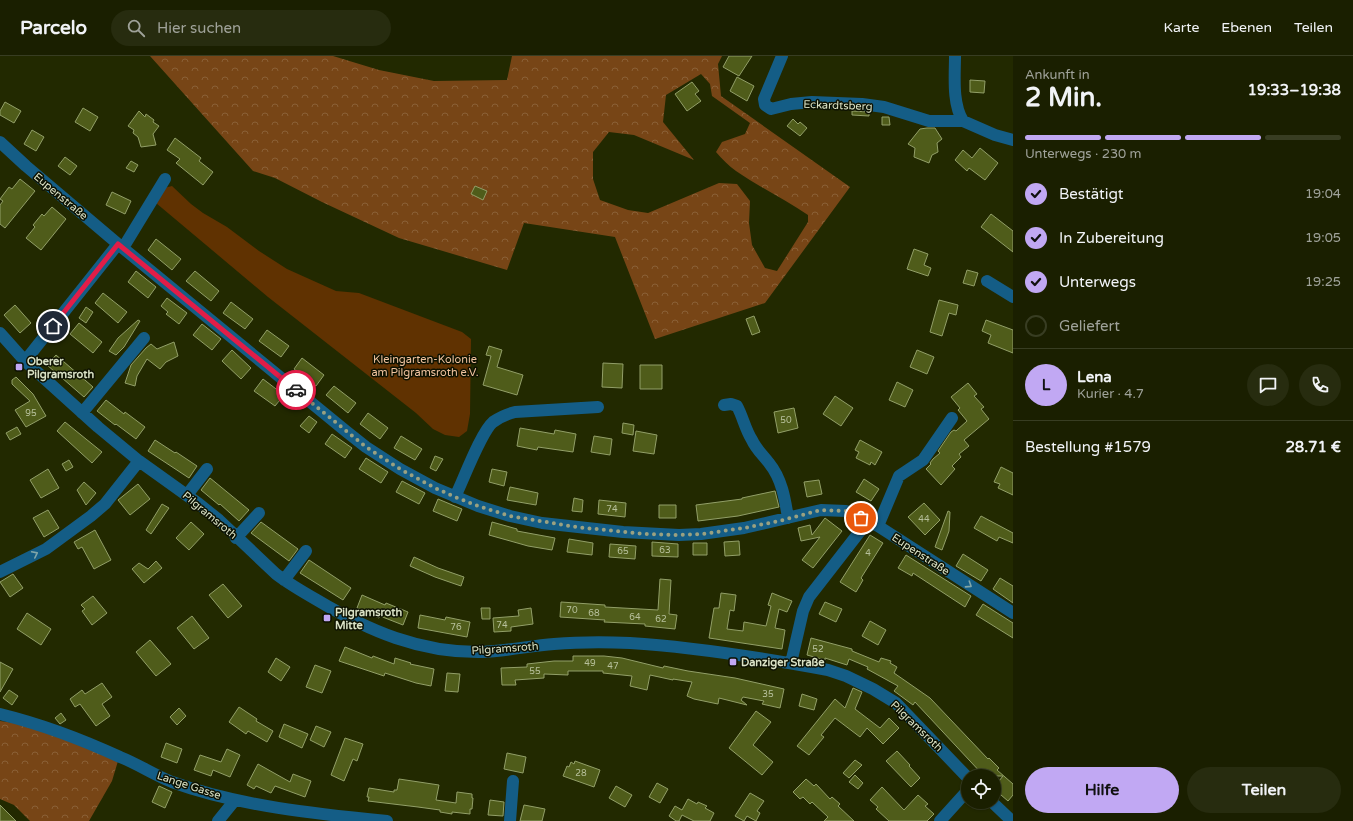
<!DOCTYPE html>
<html lang="de">
<meta charset="utf-8">
<style>
body{margin:0;font-family:"Varela Round",sans-serif;background:#272c0f;color:#f1f3f6;height:100vh;display:flex;flex-direction:column;font-size:15px;white-space:nowrap}
*{box-sizing:border-box;margin:0}
p{font-size:13px;color:#9fa299}
.icon{flex:none;width:22px;height:22px;fill:none;stroke:currentColor;stroke-width:2;stroke-linecap:round;stroke-linejoin:round}
.map{position:relative;flex:1;overflow:hidden}
.panel{display:flex;flex-direction:column;background:#1a1f00;width:340px}
.panel>*{flex:none}
.tools{position:absolute;left:961px;top:713px;display:grid;gap:8px}
.tools a{display:grid;place-items:center;width:40px;height:40px;border-radius:50%;background:#1a1f00;box-shadow:0 1px 3px #0004,0 0 0 1px #383d22;font-size:20px}
.pin{position:absolute;display:grid;place-items:center;width:34px;height:34px;color:#fff;margin:-17px;border:2px solid #fff;border-radius:50%;box-shadow:0 1px 4px #0007}
.courier{position:absolute;display:grid;place-items:center;width:40px;height:40px;margin:-20px;border:3px solid #e11d48;border-radius:50%;background:#fff;color:#222;box-shadow:0 1px 5px #0007}
.head em{font-style:normal;font-weight:700}
.head div{display:flex;flex-direction:column-reverse}
.head{display:flex;align-items:center;justify-content:space-between;height:68px;padding:0 12px}
h1{font-size:26px;font-weight:700;line-height:30px}
.bar{display:grid;grid-template-columns:repeat(4,1fr);gap:6px 4px;align-content:center;height:48px;padding:0 12px}
.bar i{height:5px;border-radius:3px;background:#383d22}
.bar .on{background:#c1a8f3}
.bar p{grid-column:span 4}
.line{display:flex;align-items:center;gap:10px;padding:0 12px;border-top:1px solid #383d22}
.line div{flex:1}
.round{display:grid;place-items:center;flex:none;width:42px;height:42px;border-radius:21px;background:#272c0f}
ol{padding:0 12px;list-style:none}
li{display:flex;align-items:center;gap:12px;height:44px}
li p{margin-inline-start:auto}
li .icon{padding:4px;border-radius:50%;background:#c1a8f3;color:#111;stroke-width:4}
li:last-child{color:#9fa299}
li i{width:22px;height:22px;border:2px solid #383d22;border-radius:50%}
.primary-button{display:flex;gap:8px;margin-top:auto;padding:8px 12px}
.primary-button a{flex:1;height:46px;border-radius:24px;background:#c1a8f3;color:#111;font-size:16px;font-weight:700;line-height:46px;text-align:center}
.primary-button a+a{background:#272c0f;color:#f1f3f6}
header{display:flex;align-items:center;gap:24px;box-sizing:border-box;height:56px;padding:0 20px;background:#1a1f00;border-bottom:1px solid #383d22}
header strong{font-size:19px}
nav{display:flex;gap:22px;margin-inline-start:auto;font-size:14px}
.search{width:280px;height:36px;background:#272c0f;display:flex;align-items:center;gap:10px;box-sizing:border-box;padding:0 14px;border-radius:22px;color:#9fa299;font-size:15px}
main{display:flex;flex:1;min-height:0}
.map>svg:first-child{display:block}
.forest{fill:url(#forest-crowns);fill-rule:evenodd}
.garden{fill:#603201}
.building{fill:#4f5c1a;stroke:#929f68}
.lines{fill:none;stroke-linecap:round;stroke-linejoin:round}
.minor{stroke:#145d86;stroke-width:12}
.oneway{stroke:#81a6a9}
.done{stroke:#9aa181;stroke-width:4;stroke-dasharray:0 7.2}
.route{stroke:#e11d48;stroke-width:5}
.poi-dot{fill:#c1a8f3;stroke:#0d1100;stroke-width:1.5}
.labels{text-anchor:middle;stroke-width:3;stroke-linejoin:round;paint-order:stroke}
.number-label{font-size:9px;fill:#b7c09b}
.street-label{font-size:11px;fill:#dae2c6;stroke:#0d1100}
.park-label{font-size:11px;fill:#f1c39e;stroke:#0d1100}
.poi-label{font-size:11px;font-weight:bold;fill:#dae2c6;stroke:#0d1100;text-anchor:start}
</style>
<header>
<strong>Parcelo</strong>
<div class="search"><svg class="icon" aria-label="search" viewBox="0 0 24 24"><circle cx="10" cy="10" r="6"/><path d="M15 15l6 6"/></svg>Hier suchen</div>
<nav><a>Karte</a><a>Ebenen</a><a>Teilen</a></nav>
</header>
<main>
<div class="map">
<svg width="1013" height="765" viewBox="0 0 1013 765">
<defs>
<pattern id="forest-crowns" width="20" height="18" patternUnits="userSpaceOnUse"><rect width="20" height="18" fill="#774516"/><path d="M2 6a3 3 0 1 1 6 0M12 15a3 3 0 1 1 6 0" fill="none" stroke="#8a6036"/></pattern>
</defs>
<rect width="100%" height="100%" fill="#222900"/>
<path class="forest" d="M150 0H333L379 14 434 25 507 24 512 0H722L718 8 721 40 850 131 765 247 655 283 615 181 524 167 507 214 399 182 322 146 275 122 253 115ZM701 18 710 28 712 40 750 67 745 78 722 86 716 96C722 103 729 110 736 115 759 131 785 143 808 159V166L777 215 765 212 752 189 749 167 750 145 737 128 719 127 648 157 628 154 600 144 593 123V96L609 76 634 79 694 104 663 66 666 39Z
M0 665C40 669 82 688 118 705L112 725 89 765H30L14 749 0 743Z"/>
<path class="garden" d="M172 130 191 148 203 157 227 171 259 195 287 213 336 235 359 237 462 276 471 283 470 358 467 375 459 381 445 379 433 373 416 357 268 241 156 147 164 132Z"/>
<path class="building" d="M729 0H752L739 20 723 11Z
M737 21 754 30 747 45 730 35Z
M970 24 985 25 984 37 970 36Z
M692 26 699 35 695 38 701 45 687 55 675 38Z
M5 46 21 55 14 67 0 59V55Z
M83 52 98 61 90 75 75 66Z
M139 55 145 61 146 58 154 64 153 66 159 70 153 78 156 89 141 91 138 81 133 77 134 74 128 70Z
M852 55 869 56V60L852 59Z
M882 61H889L890 69H882Z
M793 63 798 68 800 66 807 72 800 80 787 70Z
M927 72H935L942 83 937 87 938 96 932 99 929 107 914 101 915 92 908 88 920 73Z
M32 74 44 81 36 95 24 88Z
M175 82 201 102 199 105 213 116 203 129 176 107 180 103 167 94Z
M980 92 998 107 985 124 969 112 967 115 955 104 963 94 972 102Z
M65 101 77 110 70 119 58 110Z
M131 105 138 109 134 116 126 112Z
M20 123 35 135 5 172 0 168V149L3 145 0 143 9 131 12 133Z
M475 130 487 135 483 144 471 138Z
M112 136 131 145 125 158 106 149Z
M52 151 66 163 41 194 26 182 35 171 33 169 42 158 44 160Z
M991 158 1013 175V196L981 171Z
M156 183 181 203 172 214 148 194Z
M914 193 928 198 924 209 931 212 928 220 907 213Z
M967 214 978 217 974 230 963 227Z
M136 215 156 231 148 242 128 226Z
M195 215 219 235 211 245 186 225Z
M103 237 127 256 118 267 95 247Z
M167 242 187 257 179 268 166 258 168 256 161 250Z
M939 244 958 249 956 259 949 257 942 280 930 276Z
M231 246 253 263 245 273 223 257Z
M15 249 31 267 20 277 4 259Z
M86 251 93 256 86 267 79 262Z
M754 260 760 276 752 279 746 263Z
M138 264 140 265 124 291 116 299 109 295 118 282Z
M986 264 1013 274V297L988 287 991 279 982 275Z
M79 267 102 286 93 297 70 278Z
M202 268 221 283 212 294 193 279Z
M267 274 289 290 281 301 259 285Z
M174 286 178 300 166 306 160 313 147 303 137 320 135 330 125 327 131 309 146 292 151 288 157 293Z
M489 290 502 294 497 311 523 319 517 339 483 329 491 300 486 299Z
M232 294 251 312 241 323 222 305Z
M917 294 934 301 927 318 910 311Z
M56 299 93 331 84 341 47 309Z
M302 302 324 319 316 330 294 313Z
M603 307 623 308 622 332 602 331Z
M640 309H662V333H640Z
M16 321 33 338 46 360 26 371 15 354 30 345 12 328V324Z
M263 323 284 339 275 350 254 335Z
M897 326 913 334 905 351 889 344Z
M968 327 977 338 974 340 984 351 981 353 989 363 964 384 969 390 959 398 961 401 952 410 955 413 941 429 926 413 931 408 930 407 933 403 940 397 938 395 951 376 954 374 956 375 967 365 958 354 960 352 951 341Z
M334 330 356 347 348 357 326 339Z
M835 340 853 352 841 370 823 358Z
M106 344 124 358 125 356 145 371 136 383 116 368 115 369 97 355Z
M794 352 798 372 778 377 774 356Z
M368 357 388 372 380 383 360 368Z
M309 360 317 366 309 377 300 370Z
M65 366 102 396 92 407 57 375Z
M623 367 634 369 633 379 622 377Z
M17 371 21 378 10 384 6 377Z
M520 372 554 378 555 374 576 378 573 396 538 391 537 394 517 390Z
M636 375 657 379 654 398 633 395Z
M332 378 352 392 345 402 325 388Z
M401 380 422 393 415 404 394 392Z
M594 380 612 383 610 399 591 396Z
M155 384 175 397 176 396 197 410 189 422 148 395Z
M860 384 882 396 875 409 871 406 870 409 856 402 859 396 855 394Z
M435 400 443 403 436 415 430 412Z
M366 402 388 416 381 427 359 413Z
M69 404 73 411 66 415 62 408Z
M1001 411 1013 417V439L998 432 1000 428 994 426Z
M48 413 59 432 41 442 30 424Z
M492 413 507 416 504 430 489 426Z
M210 422 249 454 239 465 220 448 219 449 201 434Z
M864 423 879 433 871 445 856 436Z
M819 424 822 438 807 441 804 426Z
M402 425 425 437 419 448 396 436Z
M84 426 96 437 86 449 77 434Z
M138 428 150 443 130 459 118 444Z
M510 431 538 437 536 449 507 444Z
M775 435 779 451 738 460 698 465 696 449 742 443V442Z
M574 442 583 444 582 456 572 455Z
M438 443 462 453 457 465 433 455Z
M599 444 626 447 625 461 598 458Z
M924 447 940 464 925 479 908 461Z
M162 448 169 452 151 478 146 474Z
M659 449H676V462H659Z
M48 454 59 472 44 481 33 462Z
M948 455 950 456 949 475 942 494 935 491Z
M981 460 1013 477V487L999 481 997 485 974 472Z
M825 462 842 475 813 512 802 504 820 481 801 485 798 472 810 469 812 479Z
M191 466 204 478 189 494 176 482Z
M261 466 298 493 289 505 251 477Z
M492 466 517 473V475L555 482 552 494 528 490 489 479Z
M95 474 111 504 94 513 82 491 78 493 74 486Z
M870 479 883 487 861 522 863 524 856 536 840 526Z
M569 483 593 487 592 499 567 496Z
M739 485 740 499 725 500 724 486Z
M652 486 678 488V501L652 500Z
M693 487H707V499H693Z
M610 488 636 490 635 503 609 501Z
M963 498 988 514 981 525 956 510Z
M906 499 971 540 965 551 913 517 912 520 898 512Z
M414 501 438 512 464 521 461 530 435 521 410 510Z
M309 504 351 532 343 544 300 517Z
M156 505 162 512 144 527 132 513 139 507 148 513Z
M13 518 23 532 10 541 0 526Z
M1000 522 1013 530V547L993 533Z
M660 523 671 524 669 558 677 559 675 573 645 570V568L604 566 605 564 560 561 561 546 605 549V551L658 554Z
M223 528 242 550 228 562 209 539Z
M721 537 736 539 734 555 730 554 727 573 743 575 744 566 766 570 771 550 768 549 772 537 792 545 787 556 779 553 775 572 785 574 782 593 709 582 714 552H719Z
M362 539 385 549 386 547 408 556 403 569 380 560 379 562 357 552Z
M93 540 107 557 92 569 82 555 85 553 81 549Z
M825 546 842 553 836 566 819 558Z
M983 548 1013 567V582L976 559Z
M481 552H490V563H482Z
M531 552 533 568 511 571V575L494 576 493 562 519 560 518 554Z
M27 557 51 573 41 589 17 573Z
M420 559 445 564 446 561 470 566 467 581 418 572Z
M192 560 209 582 194 593 177 572Z
M870 565 886 574 878 589 862 580Z
M811 582 852 593V595L879 606 881 602 891 605 890 607 897 611 894 617 930 642 988 703 989 702 999 712 997 714 1013 728V739L1008 745 994 733V731L1003 720H984L915 646 913 649 894 635 898 630 867 613 868 611 849 603 847 609 825 602V604L807 599Z
M150 584 171 608 156 620 136 596Z
M345 591 372 602 373 600 394 608 395 602 411 607 410 608 434 613 431 630 416 627 385 617 384 620 339 605Z
M573 600H604L622 602 663 612 664 610 688 615 735 622 784 633 780 652 762 648 764 645 743 641 741 644 747 649 719 642 718 648 694 643 687 640 692 626 673 623V624L650 619 647 634 630 630 632 620 603 617V615H568V619L544 618V622L515 624 516 629H502L501 612 527 611V608L554 605H573Z
M276 602 290 611 281 625 268 616Z
M0 606 13 613 0 636Z
M315 609 331 615 322 637 306 631Z
M447 617 460 618 458 636 445 635Z
M102 627 112 641 102 648 110 660 96 670 80 648 75 651 70 643 82 634 85 638Z
M853 632 862 636 855 653 880 672 889 662 899 672 883 688 867 672 860 681 835 662 821 679 824 681 809 699 797 690 835 643 845 652Z
M9 634 18 640 12 649 3 642Z
M802 638 817 643 814 654 799 650Z
M239 651 257 663 256 665 273 675 267 686 248 675 246 678 229 666Z
M179 652 186 660 177 669 170 661Z
M756 655 771 666 753 689 773 706 762 719 729 692Z
M61 657 66 664 60 668 55 662Z
M284 668 308 678 302 692 279 681Z
M316 670 331 676 324 691 310 684Z
M345 682 363 688 357 705 353 703 344 725 331 719Z
M166 687 182 693 177 707 161 701Z
M227 693 240 699 230 721 213 714 211 720 194 714 200 699 221 706Z
M897 695 910 709 909 710 920 722 911 731 886 705Z
M507 697 526 701 523 717 504 713Z
M855 704 862 709 849 722 843 717Z
M575 705 600 714 594 731 563 720 567 710 569 711 571 706 574 708Z
M258 708 290 726 293 718 311 725 305 741 275 730 271 737 256 730 254 733 247 729Z
M855 719 863 727 858 733 849 726Z
M399 723 439 729 436 744 456 747 457 736 472 738V742H473L472 753H470V758L452 756V758L440 756V754L418 751 368 745 369 741H367L369 732 394 736V734H397Z
M806 723 814 730 816 728 830 743 832 741 840 748 838 750 854 765H824L828 761 812 746 810 748 803 741 800 743 793 736Z
M657 727 668 733 660 747 649 741Z
M159 730 172 736 165 752 152 746Z
M616 730 632 739 625 751 609 742Z
M882 731 904 754 918 739 928 748 925 750 934 758 927 765H889L876 753 878 751 870 744Z
M750 737 764 745 757 755 760 757 756 765 747 760 744 765 735 760Z
M688 743 697 748 698 746 707 750 705 752 714 757 710 765H694L682 759 679 765H676L669 760 675 750 682 754Z
M490 744 504 746 503 760 488 759Z
M0 749 16 765H0Z
M524 749 545 753 542 765H520Z"/>
<g class="lines">
<path class="minor" d="M782 0 764 43 765 49 771 53 791 48 812 46 862 48 884 51 929 65H963L995 79 1013 84
M955 0C955 20 952 47 963 65
M0 86 26 110 118 188 347 376 366 391 400 413 435 432 478 450 510 460 542 467 623 476 679 479 701 478 744 472 821 454 846 455 878 470 1013 557
M123 192 165 123
M987 225 1013 241
M0 277 25 305 98 371 139 405 199 448 219 464 276 518C289 528 303 536 317 544 369 575 420 597 482 596 506 595 530 590 554 588 579 586 605 586 630 587 696 591 763 602 828 614L846 620 873 633 896 647 968 722
M25 305 118 188
M724 349 731 348 737 350C743 361 745 373 752 384 756 393 763 399 769 407 782 423 785 443 788 462
M82 357 144 282
M187 439 207 413
M455 441C463 425 481 376 493 366 500 361 507 358 515 356L598 351
M878 470 899 420 923 404 952 362
M236 482 259 457
M0 516 46 493 91 460 105 448 139 405
M284 524 306 495
M791 607 803 555 809 541 868 465
M0 658C41 668 81 683 120 701 138 708 154 719 172 726 238 750 317 758 387 765
M992 746 1012 765
M218 765 235 744
M510 765 513 725
M940 765 968 734"/>
</g>
<defs><path id="oneway-chevron" d="M-2-3.5L2.5 0L-2 3.5" fill="none" stroke-width="1.6" stroke-linecap="round" stroke-linejoin="round"/></defs>
<g class="oneway">
<use href="#oneway-chevron" transform="translate(35 498) rotate(-27)"/>
<use href="#oneway-chevron" transform="translate(969 529) rotate(33)"/>
</g>
<g class="lines">
<path class="done" d="M296 334 366 391 400 413 435 432 455 441 478 450 510 460 576 471 644 478 679 479 702 478 744 472 779 465 821 454 846 455 861 462"/>
<path class="route" d="M53 270 118 188 296 334"/>
</g>
<g class="poi-dot">
<rect x="15" y="307" width="8" height="8" rx="2"/>
<rect x="323" y="558" width="8" height="8" rx="2"/>
<rect x="729" y="602" width="8" height="8" rx="2"/>
</g>
<g class="labels">
<g class="number-label">
<text x="31" y="360">95</text>
<text x="786" y="367">50</text>
<text x="612" y="456">74</text>
<text x="924" y="466">44</text>
<text x="665" y="497">63</text>
<text x="623" y="498">65</text>
<text x="868" y="500">4</text>
<text x="572" y="557">70</text>
<text x="594" y="560">68</text>
<text x="635" y="564">64</text>
<text x="661" y="566">62</text>
<text x="502" y="572">74</text>
<text x="456" y="574">76</text>
<text x="818" y="596">52</text>
<text x="590" y="610">49</text>
<text x="613" y="613">47</text>
<text x="535" y="618">55</text>
<text x="768" y="641">35</text>
<text x="581" y="720">28</text>
</g>
<g class="street-label">
<text transform="translate(838 49) rotate(2)" y="4">Eckardtsberg</text>
<text transform="translate(61 140) rotate(40)" y="4">Eupenstraße</text>
<text transform="translate(210 459) rotate(40)" y="4">Pilgramsroth</text>
<text transform="translate(921 498) rotate(33)" y="4">Eupenstraße</text>
<text transform="translate(505 592) rotate(-4)" y="4">Pilgramsroth</text>
<text transform="translate(917 670) rotate(44)" y="4">Pilgramsroth</text>
<text transform="translate(189 729) rotate(18)" y="4">Lange Gasse</text>
</g>
<g class="park-label">
<text x="425" y="307">Kleingarten-Kolonie<tspan x="425" dy="13">am Pilgramsroth e.V.</tspan></text>
</g>
<g class="poi-label">
<text x="27" y="309">Oberer<tspan x="27" dy="13">Pilgramsroth</tspan></text>
<text x="335" y="560">Pilgramsroth<tspan x="335" dy="13">Mitte</tspan></text>
<text x="741" y="610">Danziger Straße</text>
</g>
</g>
</svg>
<div class="tools">
<a><svg class="icon" aria-label="locate" viewBox="0 0 24 24"><circle cx="12" cy="12" r="6"/><path d="M12 2v4M12 18v4M2 12h4M18 12h4"/></svg></a>
</div>
<div class="pin" style="left:861px;top:462px;background:#ea580c"><svg class="icon" aria-label="bag" viewBox="0 0 24 24"><path d="M5 8h14l-1 12H6zM9 8a3 3 0 0 1 6 0"/></svg></div>
<div class="pin" style="left:53px;top:270px;background:#1f2937"><svg class="icon" aria-label="home" viewBox="0 0 24 24"><path d="M3 11l9-7 9 7M6 9v11h12V9"/></svg></div>
<div class="courier" style="left:296px;top:334px"><svg class="icon" aria-label="car" viewBox="0 0 24 24"><path d="M5 17H2v-5l4-1 3-4h7l3 4 3 1v5h-3M9 17h6M6 11h13"/><circle cx="7" cy="17" r="2"/><circle cx="17" cy="17" r="2"/></svg></div>
</div>
<section class="panel">
<div class="head"><div><h1>2 Min.</h1><p>Ankunft in</p></div><em>19:33–19:38</em></div>
<div class="bar"><i class="on"></i><i class="on"></i><i class="on"></i><i></i><p>Unterwegs · 230 m</p></div>
<ol>
<li><svg class="icon" aria-label="check" viewBox="0 0 24 24"><path d="M5 12l5 5 9-10"/></svg>Bestätigt<p>19:04</p></li>
<li><svg class="icon" aria-label="check" viewBox="0 0 24 24"><path d="M5 12l5 5 9-10"/></svg>In Zubereitung<p>19:05</p></li>
<li><svg class="icon" aria-label="check" viewBox="0 0 24 24"><path d="M5 12l5 5 9-10"/></svg>Unterwegs<p>19:25</p></li>
<li><i></i>Geliefert</li>
</ol>
<div class="line" style="height:72px"><b class="round" style="background:#c1a8f3;color:#111">L</b><div><b>Lena</b><p>Kurier · 4.7</p></div><a class="round"><svg class="icon" aria-label="chat" viewBox="0 0 24 24"><path d="M4 5h16v11H9l-5 4z"/></svg></a><a class="round"><svg class="icon" aria-label="phone" viewBox="0 0 24 24"><path d="M5 4h4l2 5-3 2q2 4 5 5l2-3 5 2v4C11 20 4 13 5 4z"/></svg></a></div>
<div class="line" style="height:52px"><div>Bestellung #1579</div><b>28.71 €</b></div>
<div class="primary-button"><a>Hilfe</a><a>Teilen</a></div>
</section>
</main>
